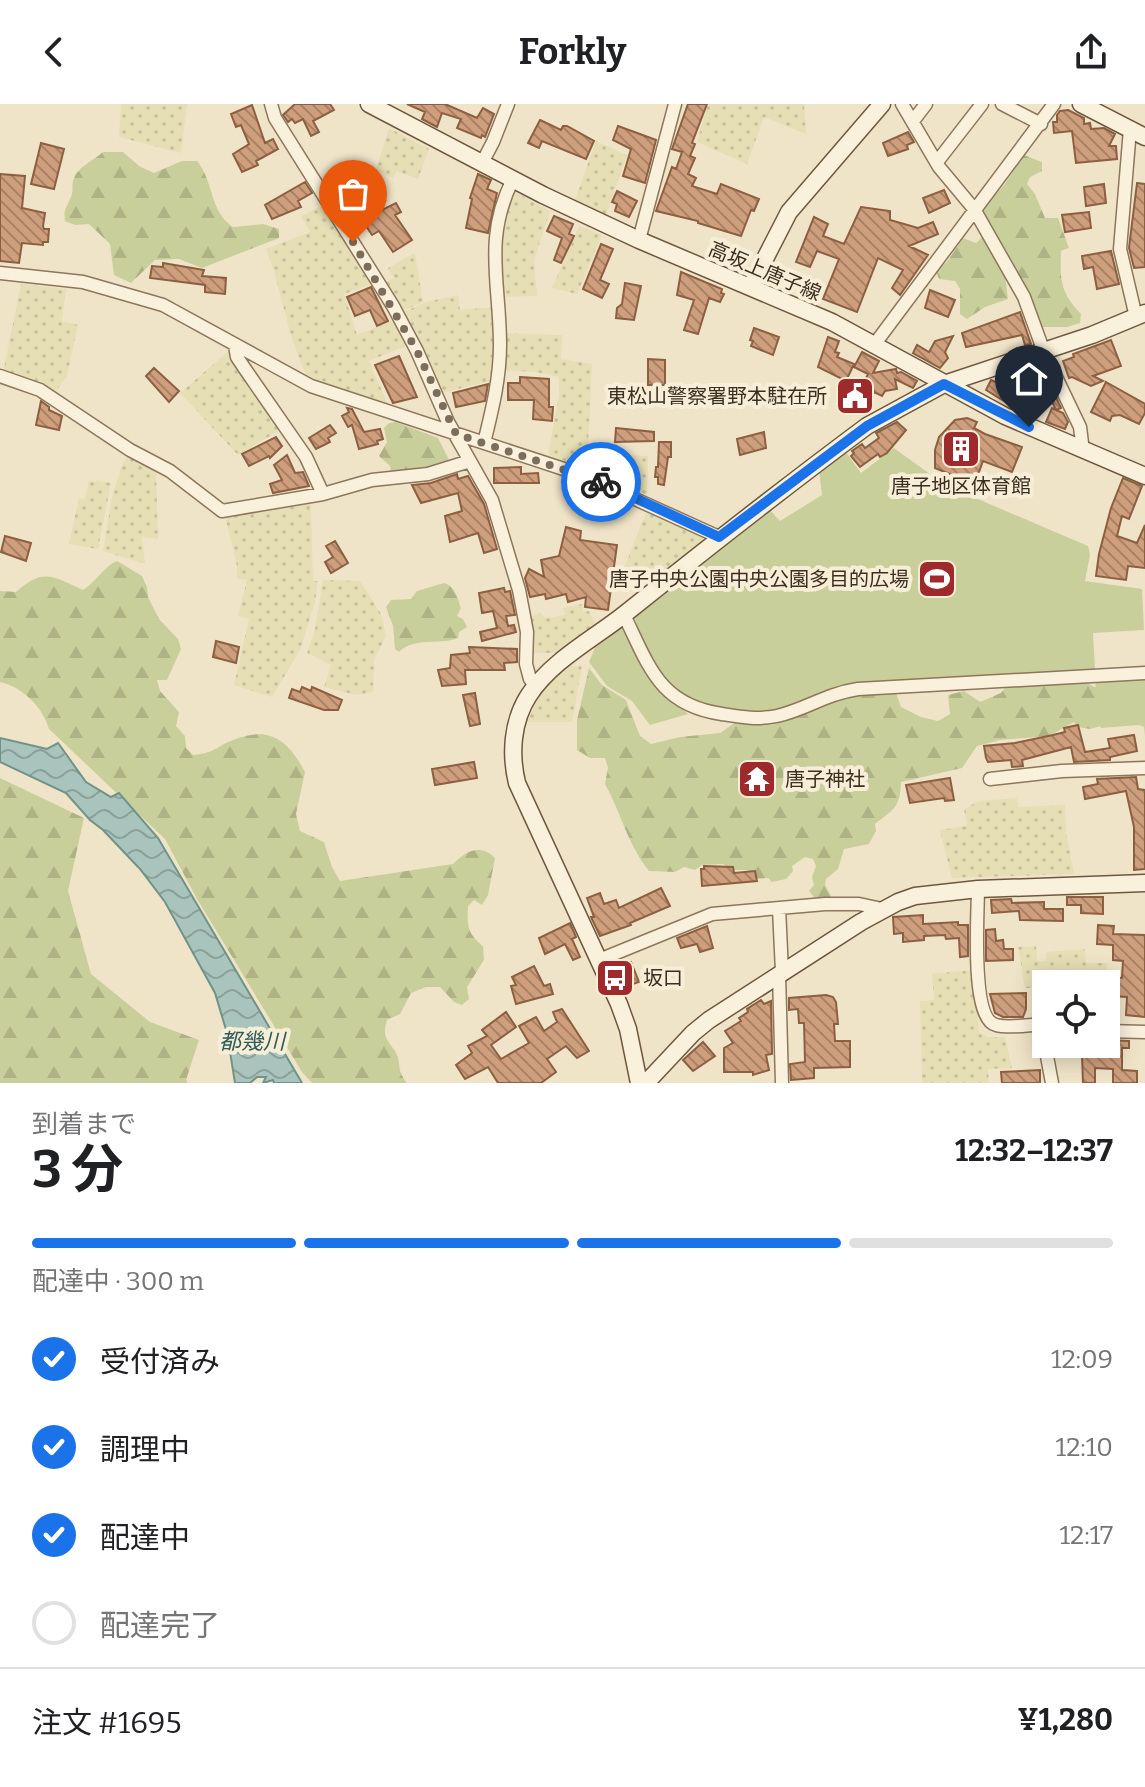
<!DOCTYPE html>
<html lang="ja">
<meta charset="utf-8">
<style>
body{margin:0;font-family:Bitter,"Noto Sans JP",serif;background:#f6f6f6;color:#202124;height:100vh;display:flex;flex-direction:column;font-size:30px;white-space:nowrap}
*{box-sizing:border-box;margin:0}
p{font-size:26px;color:#757577}
.icon{flex:none;width:44px;height:44px;fill:none;stroke:currentColor;stroke-width:2;stroke-linecap:round;stroke-linejoin:round}
.map{position:relative;height:979px;overflow:hidden}
.panel{display:flex;flex-direction:column;background:#fff;flex:1}
.panel>*{flex:none}
.buttons{position:absolute;left:1032px;top:866px;display:grid;gap:16px}
.buttons a{display:grid;place-items:center;width:88px;height:88px;border-radius:0px;background:#fff;box-shadow:0 4px 20px #0003;font-size:40px}
.pin{position:absolute;display:grid;place-items:center;width:68px;height:68px;color:#fff;margin:-82px -34px;border-radius:50% 50% 50% 0;rotate:-45deg;box-shadow:0 0 8px #0007}
.pin .icon{rotate:45deg}
.courier{position:absolute;display:grid;place-items:center;width:80px;height:80px;margin:-40px;border:6px solid #1a73e8;border-radius:50%;background:#fff;color:#222;box-shadow:0 2px 10px #0007}
.head em{font-style:normal;font-weight:700}
.head div{display:flex;flex-direction:column-reverse}
.head{display:flex;align-items:center;justify-content:space-between;height:136px;padding:0 32px}
h1{font-size:52px;font-weight:700;line-height:60px}
.bar{display:grid;grid-template-columns:repeat(4,1fr);gap:12px 8px;align-content:center;height:96px;padding:0 32px}
.bar i{height:10px;border-radius:6px;background:#e0e0e0}
.bar .active{background:#1a73e8}
.bar p{grid-column:span 4}
.line{display:flex;align-items:center;gap:20px;padding:0 32px;border-top:2px solid #e0e0e0}
.line div{flex:1}
ol{padding:0 32px;list-style:none}
li{display:flex;align-items:center;gap:24px;height:88px}
li p{margin-inline-start:auto}
li .icon{padding:8px;border-radius:50%;background:#1a73e8;color:#fff;stroke-width:4}
li:last-child{color:#757577}
li i{width:44px;height:44px;border:4px solid #e0e0e0;border-radius:50%}
header{display:flex;justify-content:space-between;align-items:center;height:104px;padding:0 32px;background:#fff;font-size:36px;font-weight:700}
.map>svg:first-child{display:block}
.farmland{fill:url(#farmland-dots)}
.forest{fill:url(#forest-firs)}
.park{fill:#c9cf9b}
.water{fill:url(#water-waves);stroke:#6f938a;stroke-width:2}
.building{fill:url(#building-back-hatch);stroke:#8d5f41;stroke-width:2}
.lines{fill:none;stroke-linecap:round;stroke-linejoin:round}
.street-casing{stroke:#8d765c;stroke-width:15}
.secondary-casing{stroke:#6f573f;stroke-width:19}
.street{stroke:#faf1dc;stroke-width:12}
.secondary{stroke:#faf1dc;stroke-width:16}
.done{stroke:#7c6e5b;stroke-width:8;stroke-dasharray:0 14.4}
.route{stroke:#1a73e8;stroke-width:10}
.labels{text-anchor:middle;stroke-width:8;stroke-linejoin:round;paint-order:stroke}
.street-label{font-size:20px;fill:#3d2e20;stroke:#f7eed8}
.poi-label{font-size:20px;fill:#3d2e20;stroke:#f7eed8;text-anchor:end}
.water-label{font-size:22px;font-style:italic;fill:#2f5d5a;stroke:#f7eed8}
</style>
<header><svg class="icon" aria-label="back" viewBox="0 0 24 24"><path d="M15 5l-7 7 7 7"/></svg>Forkly<svg class="icon" aria-label="share" viewBox="0 0 24 24"><path d="M12 15V3M7 8l5-5 5 5M5 13v7h14v-7"/></svg></header>
<div class="map">
<svg width="1145" height="979" viewBox="0 0 1145 979">
<defs>
<pattern id="farmland-dots" width="8" height="8" patternUnits="userSpaceOnUse" patternTransform="scale(2)"><rect width="8" height="8" fill="#e6deb5"/><path d="M2 2h.1M6 6h.1" fill="none" stroke="#c6bf9b" stroke-width="1.8" stroke-linecap="round"/></pattern>
<pattern id="forest-firs" width="22" height="20" patternUnits="userSpaceOnUse" patternTransform="scale(2)"><rect width="22" height="20" fill="#c9cf9b"/><path d="M5 1l3.5 6h-7zM16 11l3.5 6h-7z" fill="#aeb285"/></pattern>
<pattern id="water-waves" width="16" height="10" patternUnits="userSpaceOnUse" patternTransform="scale(2)"><rect width="16" height="10" fill="#a9c4bc"/><path d="M0 5q4-4 8 0t8 0" fill="none" stroke="#8ba098"/></pattern>
<pattern id="building-back-hatch" width="6" height="6" patternUnits="userSpaceOnUse" patternTransform="scale(2)"><rect width="6" height="6" fill="#cf9f7d"/><path d="M-1 5l2 2M0 0l6 6M5-1l2 2" fill="none" stroke="#a98266"/></pattern>
</defs>
<rect width="100%" height="100%" fill="#f0e4c8"/>
<path class="farmland" d="M121 0H187L181 49 119 33Z
M708 0H804L806 30 764 13 747 60 697 38Z
M389 24 429 45 418 75 397 67 393 74 376 66Z
M596 37 627 51 606 111 575 96Z
M512 86 550 107 534 156 537 192 499 193 497 150Z
M323 101 372 180 344 190 357 231 394 216 408 241 369 257 388 301 306 272 291 232 274 167 266 145 310 128 301 112Z
M579 122 602 131 577 190 552 184Z
M415 149 423 198 403 207 386 178 394 174 388 164Z
M21 180 66 185 62 217 78 221 67 272 55 289 3 269Z
M458 191 460 206 494 203 495 276 441 289 432 265 404 208 426 198Z
M503 229 562 231 561 255 592 260 587 364 548 351 559 291V273L536 268 503 266Z
M229 247 283 324 238 351 180 289Z
M129 349 156 364 158 435 142 433 145 460 103 447 112 393 121 364Z
M621 351 648 352 647 391 621 379Z
M97 376 111 379 98 445 69 440 79 394 85 395 89 377 96 378Z
M311 398 313 477H318L315 498 300 546 272 593 234 581 249 515 238 512 247 476 237 474V462L225 412Z
M647 406 703 431V437L654 475 625 462Z
M323 476 360 477 381 510 386 532 374 556 373 588 356 591 324 583 331 561 307 549 315 525Z
M582 500 583 507H589L596 521 560 549H532L530 513 540 509 546 514 565 511 563 504Z
M570 562H582L572 618H527L541 588Z
M1017 694 1018 703 1065 701 1066 729 1074 770 952 774 940 726 967 722 964 705 979 697Z
M1036 842 1037 857H1046V848L1085 845 1086 859H1108L1104 880H1046V884H1025L1018 843Z
M973 866 979 928 988 933H1005L1012 964 988 965 989 979H922L920 897 934 896 932 870Z"/>
<path class="forest" d="M103 48H123L139 62 154 69 182 57H197C214 77 209 107 233 123L263 120 279 125V134L202 164 179 155 155 156 131 179 114 171 110 140 89 120 75 121 65 117C63 105 67 103 71 93 74 86 71 80 74 74 78 63 94 56 103 48Z
M1024 51 1042 58V67L1030 73 1027 80 1035 90 1045 114H1058L1069 144 1061 147C1060 176 1060 188 1081 210L1080 219 1067 223H1040L1012 157 1007 153 996 157 1005 171 1008 195 985 203 967 215 960 210V185L955 177 939 175 936 167 947 158 963 134 976 139 990 125 981 107 1004 81Z
M396 318 438 334 449 356 448 359 429 368 391 371 390 362 379 352 387 338 384 324 389 319Z
M117 457 142 472 147 483 148 493 159 515 178 535 181 545 167 576H157L160 587 179 608 176 622 185 632 186 644 193 651C212 649 212 646 228 638 267 621 286 633 305 668L296 710 300 727 324 738 332 763 340 777 453 760C465 747 481 739 495 754L488 791 482 801 474 796 468 802C467 821 467 830 483 842L484 856 467 883 469 895 462 901 454 898 440 883H426L411 889 400 910 387 916C380 938 393 938 398 954 401 967 398 967 407 979H312L302 968 197 795 165 735 49 625C43 603 22 583 0 578V487L16 488C44 463 53 473 83 486 97 477 103 463 117 457Z
M444 479C456 483 457 493 461 504L457 512 463 515 467 523 459 528 458 534C438 542 415 532 399 548L395 545 393 522 386 503 391 496 411 495 417 487Z
M589 564 602 581 626 596 640 632 651 640 680 633 720 629 736 618 772 621 799 612 828 592 867 588 896 589 901 603 921 613 938 617 950 610 948 591 964 587 980 598 1001 589 1006 582 1083 576 1094 583 1105 584V621L1090 625 1078 623 1074 618 1049 632 1000 636 977 642 962 664 901 678C900 704 894 705 875 720L876 727 869 740 844 745 838 765 826 775 825 781 831 792 829 797H817L809 787 814 781 812 773 816 762 813 755 805 753 792 762 793 767 786 775 772 778 768 774 758 775 747 766H733L723 760 702 761 695 766 684 763 675 768 649 767C628 741 621 709 605 680L608 664 605 654H590L577 646V616Z
M0 674 84 714 68 787 91 870 150 918 199 936 186 976 188 979H0Z"/>
<path class="park" d="M894 344 945 381 1088 442 1090 451 1085 477 1142 485 1144 526 1093 529 1095 565 840 581C819 587 800 602 778 607 752 613 691 606 672 586 666 581 662 573 657 566 647 552 634 528 635 510L769 405 780 417 822 391 819 366 845 347 861 369Z
M622 521 626 522 668 593 688 610 650 621 632 597 607 582 589 558 596 541Z
M1145 574V633L1144 623 1139 621 1101 624 1095 576Z"/>
<path class="water" d="M0 634 47 645 58 639 86 678 111 693 119 689 158 734 302 979H274L273 976 263 979 266 973H257L250 979H235L227 929 215 889 165 798 140 765 103 726 90 716 66 689 0 658Z"/>
<path class="building" d="M295 0H330L334 6 313 17 319 28 311 32 303 15 295 19 292 15 288 18 283 11Z
M407 0H445L477 14 483 4 494 10 485 33 482 31 481 34 457 24 461 15 442 9 437 23 422 15 425 8Z
M688 0H707L692 39 695 40 690 52 695 54 688 70 696 74 692 82 717 90 721 80 759 95 754 107 751 106 741 132 698 119V117L656 107 672 63 676 65 682 48 672 45Z
M252 1 265 39 273 35 278 45 256 57 258 61 242 68 233 50 249 40 241 21 236 23 231 10Z
M1068 6 1084 14V20L1090 19 1091 25 1104 24 1115 30 1109 42H1116L1117 55 1076 59 1072 27 1054 29 1053 18H1057V11L1060 7Z
M540 16 561 26 563 22H567L594 37 586 55 542 37 539 44 528 39Z
M618 22 656 36 645 79 623 72 631 45 613 36Z
M908 28 914 38 907 41 908 45 888 52 883 39Z
M41 39 64 45 54 85 31 80Z
M0 70 25 72 22 104 45 109 43 122 44 125H49L48 138H43V141L22 139 19 159 0 157Z
M478 70 491 76 487 85 497 89 488 129 466 124 472 95 470 94Z
M305 78 312 89 298 97 301 103 272 115 265 101Z
M1137 79 1145 80V163L1134 164 1129 144Z
M1104 80 1106 99 1086 102 1084 83Z
M944 86 950 99 929 109 923 94Z
M617 87 637 97 629 113 615 107 617 100 612 98Z
M352 93 368 109 374 106 376 109 396 99 401 108 395 111 412 136 393 148 379 127 372 131 358 110 351 116 348 113 342 103Z
M861 103 890 107V116L918 124 933 118 938 130 909 142 928 151 900 191 892 184 903 166 878 154 857 208 823 195 839 155 817 147 810 163 796 158 814 113 828 120 823 132 844 140Z
M1089 108 1091 124 1065 128 1062 111Z
M554 112 573 120 569 130 574 132 561 159 554 156 562 134 547 127Z
M601 140 613 145 600 176 609 180 602 194 583 185Z
M1111 147 1119 180 1097 185 1093 163 1084 165 1082 152Z
M163 159 204 166 202 172 226 174 225 190 205 188V181L150 174 152 162 163 163Z
M681 168 722 185 721 189 724 190 720 198 709 194 698 230 684 226 694 196 677 191Z
M625 179 641 182 634 216 616 214 617 204 622 200Z
M371 183 388 217 377 222 370 206 355 212 347 193Z
M930 186 955 196 948 213 925 204Z
M1020 208 1031 240 1025 241 1022 231 966 243 962 229Z
M754 224 779 233 773 251 751 242 753 237 750 236Z
M953 232 945 248 948 254 940 264 913 249 917 241 929 248 935 237Z
M828 233 839 237 835 248 839 249 837 253 854 260 846 277 818 263Z
M1111 236 1121 262 1093 272 1103 277 1091 282 1072 273 1069 274 1063 257 1074 253 1073 250Z
M862 248 879 257 873 269 896 265 897 269 901 268 917 277 913 284 895 275 897 285 885 287 882 292 874 288 870 297 858 292 868 270 854 263Z
M399 252 417 293 393 299 375 261Z
M648 255 665 256V281H648Z
M154 264 179 287 169 298 146 272Z
M1043 266 1061 304 1056 306 1063 309 1068 318 1065 325 1046 318 1052 304 1056 306 1044 281 1017 291 1012 302 986 286 991 276 1011 284 1008 270 1019 267 1020 275Z
M520 273 549 275V303H553L552 317 533 315 534 296H508V279H520Z
M1106 278 1145 300V309L1139 320 1120 311 1112 312 1110 317 1091 308Z
M488 280 485 297 456 303 453 289Z
M41 297 49 303V306L62 312 59 326 36 321Z
M347 304 352 305 364 328 380 325 383 335 377 337 378 340 359 345 352 321 348 323 342 312 349 308Z
M967 314 977 318 974 324 985 330 1022 343 1012 368 983 357 979 368 964 376 935 364V346L939 333 955 316Z
M897 318 906 326 887 349 880 353 878 350 860 363 851 352 854 349 852 347 862 340 865 344 879 334 876 329Z
M330 321 336 329 328 334 330 338 316 345 309 334Z
M616 324 654 328V337L615 338Z
M764 328 766 344 740 351 737 335Z
M276 333 282 342 270 354 269 352 249 362 242 350Z
M659 338H671V353H668L664 381 658 380V373H655L656 363H658Z
M287 351 295 369 303 368 309 382 273 389 270 380 282 376 274 361Z
M521 363V370L538 369 539 379H494V364Z
M457 370 458 375 468 372 484 400 497 445 484 449 478 429 450 438 445 412 462 407 458 389 421 399 412 381 431 379Z
M1123 374 1142 382 1129 415 1122 412 1117 432 1137 439 1145 421V464L1128 462 1126 476 1096 472 1099 450 1111 404Z
M573 380 597 389 595 400 568 396Z
M566 423 581 427 580 436 617 441 608 506 585 503 586 493 568 498 566 490 546 495 545 490 530 493 525 474 529 465 544 473 541 456 559 452Z
M5 432 31 439 26 457 1 448Z
M335 437 348 459 331 469 325 458 333 453 326 442Z
M504 484 505 488 510 487 515 511 506 512 508 522 514 521 516 528 482 537 480 528 497 524 493 507 482 509 479 489Z
M216 537 239 543 236 559 213 553Z
M469 543 517 545V558L504 559 505 566H465L466 580 442 582 438 566 450 564 451 551 470 549Z
M302 583 311 587 312 583 342 596 338 606H324L289 594 292 585 300 588Z
M475 589 480 620 470 622 463 591Z
M1078 621 1085 648 1110 644 1108 635 1134 631 1137 647 1110 653V656L1074 658 1071 643 1022 656 1023 662 1012 663 1011 656 988 658 986 654 984 642 1015 639 1053 631 1065 628 1064 624Z
M474 658 477 674 435 681 432 665Z
M757 660 766 684 746 689 740 664Z
M1136 673 1138 685 1145 686V765L1134 766V723L1126 687 1085 695 1083 683 1098 680 1097 675Z
M950 674 954 696 945 697 944 694 910 699 906 681Z
M704 762 733 763 734 769 755 767 757 777 702 782 701 765H704Z
M661 784 670 802 630 819 631 821 600 832 591 813H594L587 794 600 789 604 800 616 796 619 804Z
M1067 793H1103V810L1081 809V801H1067Z
M1011 795 1012 799 1044 798V805H1063V817L1020 816 1019 807 992 809 991 796Z
M923 811V820L958 818V821H968V852L960 853 959 834 946 835 945 831 924 832V836L903 838V829L894 830 893 813Z
M570 819 576 833 572 835 580 853 573 856 565 840 545 850 539 834Z
M1098 821 1114 822 1113 830 1145 831V913L1126 911 1127 893 1111 892 1113 873 1122 874 1123 857 1113 856V841L1097 840Z
M707 822 713 844 700 848 697 840 681 844 677 834Z
M995 825 996 837 1003 836 1004 845H1013V856L986 857V826Z
M631 858 639 878 624 883 616 864Z
M534 862 544 882 550 880 553 890 516 900 511 882 516 881 512 873Z
M1026 889V905L1023 913H1003L995 909 990 890Z
M826 891 833 893 836 898 838 920H834L835 937H850V963L814 964V974L791 976 790 960 805 958 804 919H799L798 905 789 906V894Z
M761 896 764 900 771 897 772 950 766 951 769 966 753 971V968H724V944L733 939 725 927 741 917 739 914 748 908 747 905Z
M562 905 589 947 577 954 566 942 547 955 556 968 541 979H498L488 963 465 975 456 961 472 949 468 942 487 932 482 926 506 908 516 923 491 941 501 955 529 939 519 922 536 913 544 927 557 918 553 908Z
M1106 936 1129 937V944H1122V966L1137 967V979H1113V965L1095 964V979H1083L1082 951 1056 950 1054 940 1104 941Z
M703 938 715 952 693 967 683 956Z
M1040 966V979H1002L1001 968Z"/>
<g class="lines">
<g class="street-casing">
<path id="street" d="M271 0 275 14 393 202 417 247 448 318 492 396 519 486 527 528 526 560 530 575 536 583
M902 0 939 63 974 105 1024 193 1044 248 1080 323 1083 347
M1002 0 1041 20
M913 17 926 0
M1130 25 1120 145 1136 213
M937 58 982 0
M482 59 493 38 508 0
M639 136 675 0
M0 169 83 178 163 201 311 282 582 371 719 433
M874 241 1054 0
M235 242 237 253 245 265 306 353 323 390 372 376 428 370 470 357
M0 272 40 286 130 346 170 367 222 407 323 390
M484 339C492 306 500 275 500 241 500 178 483 135 513 75
M624 511C649 562 659 601 722 610 741 613 758 616 777 612 807 605 825 590 858 585L1145 569
M990 675 1062 667 1145 664
M978 785C978 808 970 915 996 921 1011 925 1031 920 1046 920
M779 804 782 868
M599 856 712 810 825 800H859L882 805
M779 870 782 979
M1041 920 1052 979
M1106 927 1145 928"/>
</g>
<g class="secondary-casing">
<path id="secondary" d="M369 0 543 91 639 136 832 218 1005 312 1145 372
M1081 0 1145 33
M751 182 789 108 882 0
M639 979 628 925 619 900 517 679C510 650 512 617 529 591 552 556 595 534 626 509 706 445 785 383 867 322L944 280 1092 231 1145 209
M646 979 693 929 709 916 861 818 898 798 915 792 978 785 1145 779"/>
</g>
<use href="#street" class="street"/>
<use href="#secondary" class="secondary"/>
</g>
<g class="lines">
<path class="done" d="M353 138 417 247 456 330 601 378"/>
<path class="route" d="M601 378 719 433 867 322 944 280 1029 323"/>
</g>
<defs>
<g id="civic-square" transform="scale(2)"><rect x="-9" y="-9" width="18" height="18" rx="4" fill="#9e2a2b" stroke="#f7eed8"/><path d="M-.6-6.5H3V-4.5H.6V-3L4-1V1h2V6H-6V1h2V-1L-.6-3ZM-1.2 2.5V6h2.4V2.5Z" fill="#fff"/></g>
<g id="building-square" transform="scale(2)"><rect x="-9" y="-9" width="18" height="18" rx="4" fill="#9e2a2b" stroke="#f7eed8"/><path d="M-4-6H4V6H1V3H-1V6H-4ZM-2.5-4.3h1.7v1.8h-1.7ZM.8-4.3h1.7v1.8H.8ZM-2.5-1h1.7V.8h-1.7ZM.8-1h1.7V.8H.8Z" fill="#fff"/></g>
<g id="stadium-square" transform="scale(2)"><rect x="-9" y="-9" width="18" height="18" rx="4" fill="#9e2a2b" stroke="#f7eed8"/><path d="M0-5a6.5 5 0 1 0 0 10a6.5 5 0 1 0 0-10ZM-3.5-1.8h7v3.6h-7Z" fill="#fff"/></g>
<g id="temple-square" transform="scale(2)"><rect x="-9" y="-9" width="18" height="18" rx="4" fill="#9e2a2b" stroke="#f7eed8"/><path d="M0-6L5-2H3V0L6.5 2.5H4V6H1.5V3h-3V6H-4V2.5H-6.5L-3 0V-2H-5Z" fill="#fff"/></g>
<g id="bus-square" transform="scale(2)"><rect x="-9" y="-9" width="18" height="18" rx="4" fill="#9e2a2b" stroke="#f7eed8"/><path d="M-5-6H5V4H4V6H2V4H-2V6H-4V4H-5ZM-3.5-4V0h7V-4ZM-3.5 1.2v1.5H-2V1.2ZM2 1.2v1.5H3.5V1.2Z" fill="#fff"/></g>
</defs>
<g fill-rule="evenodd">
<use href="#civic-square" x="855" y="292"/>
<use href="#building-square" x="961" y="345"/>
<use href="#stadium-square" x="937" y="475"/>
<use href="#temple-square" x="757" y="675"/>
<use href="#bus-square" x="615" y="874"/>
</g>
<g class="labels">
<g class="street-label">
<text transform="translate(765 167) rotate(23)" y="7">高坂上唐子線</text>
</g>
<g class="poi-label">
<text x="827" y="299">東松山警察署野本駐在所</text>
<text x="961" y="389" text-anchor="middle">唐子地区体育館</text>
<text x="909" y="482">唐子中央公園中央公園多目的広場</text>
<text x="785" y="682" text-anchor="start">唐子神社</text>
<text x="643" y="881" text-anchor="start">坂口</text>
</g>
<g class="water-label">
<text x="252" y="945">都幾川</text>
</g>
</g>
</svg>
<div class="buttons">
<a><svg class="icon" aria-label="locate" viewBox="0 0 24 24"><circle cx="12" cy="12" r="6"/><path d="M12 2v4M12 18v4M2 12h4M18 12h4"/></svg></a>
</div>
<div class="pin" style="left:353px;top:138px;background:#ea580c"><svg class="icon" aria-label="bag" viewBox="0 0 24 24"><path d="M5 8h14l-1 12H6zM9 8a3 3 0 0 1 6 0"/></svg></div>
<div class="pin" style="left:1029px;top:323px;background:#1f2937"><svg class="icon" aria-label="home" viewBox="0 0 24 24"><path d="M3 11l9-7 9 7M6 9v11h12V9"/></svg></div>
<div class="courier" style="left:601px;top:378px"><svg class="icon" aria-label="bike" viewBox="0 0 24 24"><circle cx="6" cy="16" r="4"/><circle cx="18" cy="16" r="4"/><path d="M6 16l4-8h5l3 8M10 8l3 8H6M13 5h3"/></svg></div>
</div>
<section class="panel">
<div class="head"><div><h1>3 分</h1><p>到着まで</p></div><em>12:32–12:37</em></div>
<div class="bar"><i class="active"></i><i class="active"></i><i class="active"></i><i></i><p>配達中 · 300 m</p></div>
<ol>
<li><svg class="icon" aria-label="check" viewBox="0 0 24 24"><path d="M5 12l5 5 9-10"/></svg>受付済み<p>12:09</p></li>
<li><svg class="icon" aria-label="check" viewBox="0 0 24 24"><path d="M5 12l5 5 9-10"/></svg>調理中<p>12:10</p></li>
<li><svg class="icon" aria-label="check" viewBox="0 0 24 24"><path d="M5 12l5 5 9-10"/></svg>配達中<p>12:17</p></li>
<li><i></i>配達完了</li>
</ol>
<div class="line" style="height:104px"><div>注文 #1695</div><b>¥1,280</b></div>
</section>
